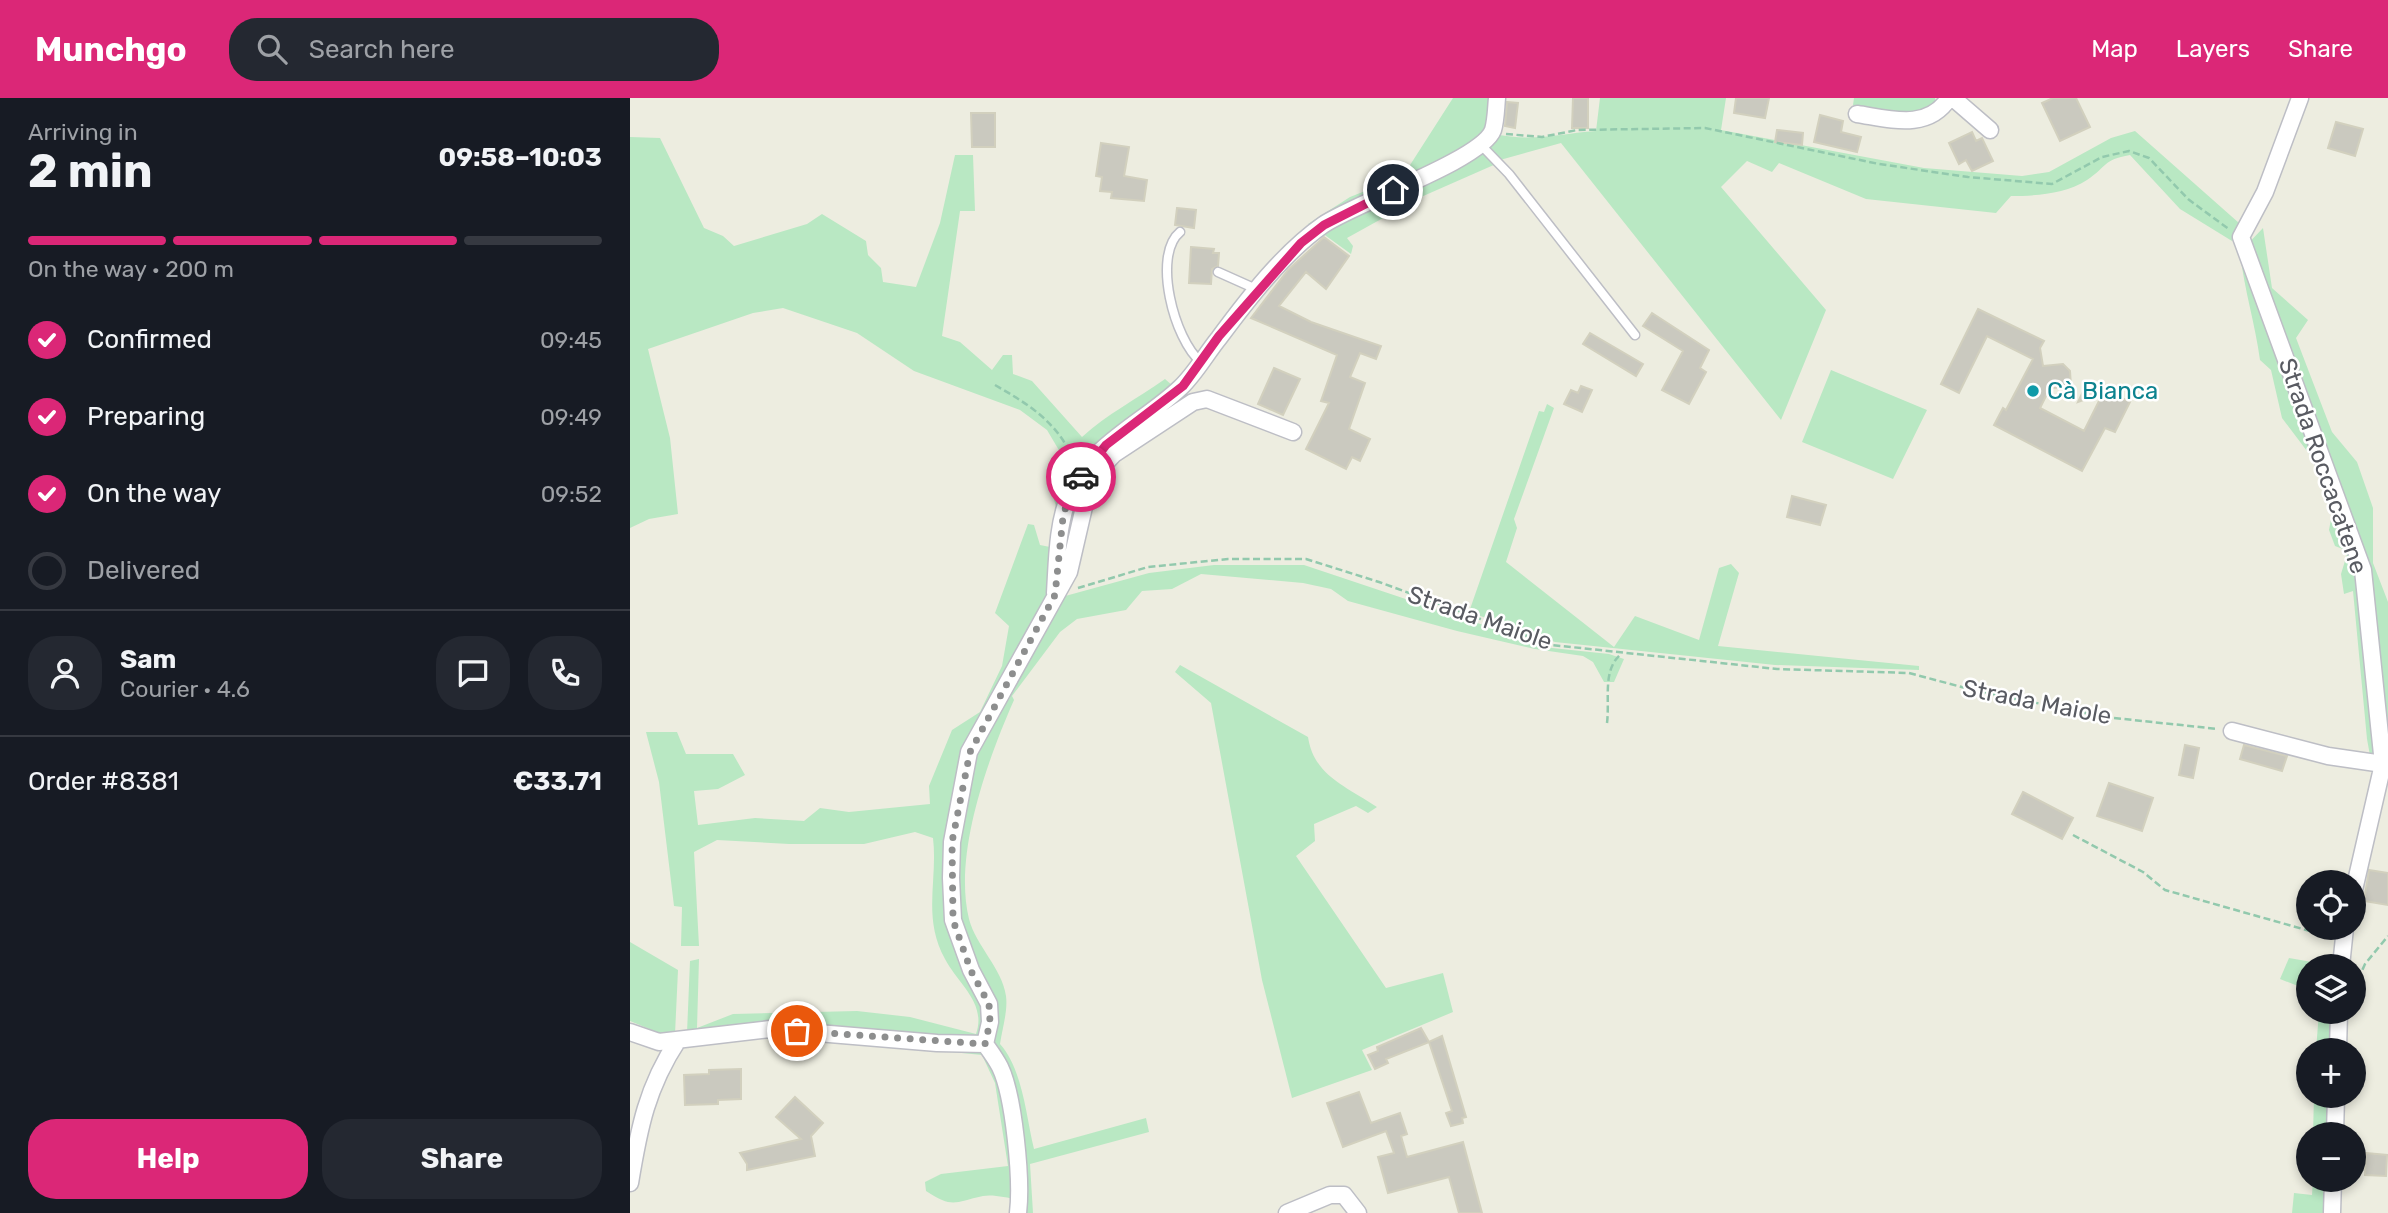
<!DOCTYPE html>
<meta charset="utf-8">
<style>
body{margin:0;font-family:Rubik,sans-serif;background:#242831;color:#f1f3f6;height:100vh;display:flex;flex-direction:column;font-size:26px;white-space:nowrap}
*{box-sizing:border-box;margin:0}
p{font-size:23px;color:#9ea1a6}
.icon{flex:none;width:38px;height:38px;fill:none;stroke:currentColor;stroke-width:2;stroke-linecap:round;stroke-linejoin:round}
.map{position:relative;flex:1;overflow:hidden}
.drawer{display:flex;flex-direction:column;background:#171b24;width:630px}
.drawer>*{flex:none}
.tools{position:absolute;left:1666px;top:772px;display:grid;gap:14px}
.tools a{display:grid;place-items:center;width:70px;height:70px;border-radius:50%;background:#171b24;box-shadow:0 4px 10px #0003;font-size:35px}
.pin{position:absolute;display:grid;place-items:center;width:60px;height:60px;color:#fff;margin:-30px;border:4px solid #fff;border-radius:50%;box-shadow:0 2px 7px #0007}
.courier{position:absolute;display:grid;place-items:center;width:70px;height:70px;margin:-35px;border:5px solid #db2777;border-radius:50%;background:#fff;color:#222;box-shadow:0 2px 9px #0007}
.head em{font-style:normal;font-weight:700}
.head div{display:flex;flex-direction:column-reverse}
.head{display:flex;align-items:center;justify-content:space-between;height:119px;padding:0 28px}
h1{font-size:46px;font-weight:700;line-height:52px}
.bar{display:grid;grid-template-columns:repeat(4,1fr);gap:10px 7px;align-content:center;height:84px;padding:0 28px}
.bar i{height:9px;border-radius:5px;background:#363941}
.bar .current{background:#db2777}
.bar p{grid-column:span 4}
.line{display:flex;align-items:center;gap:18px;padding:0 28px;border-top:2px solid #363941}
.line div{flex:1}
.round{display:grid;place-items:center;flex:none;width:74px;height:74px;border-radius:28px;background:#242831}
ol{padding:0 28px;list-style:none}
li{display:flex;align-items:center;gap:21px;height:77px}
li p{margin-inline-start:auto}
li .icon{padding:7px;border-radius:50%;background:#db2777;color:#fff;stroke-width:4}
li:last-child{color:#9ea1a6}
li i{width:38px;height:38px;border:4px solid #363941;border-radius:50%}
.action{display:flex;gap:14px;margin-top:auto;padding:14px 28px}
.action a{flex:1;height:80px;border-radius:28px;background:#db2777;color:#fff;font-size:28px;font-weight:700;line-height:80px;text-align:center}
.action a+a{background:#242831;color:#f1f3f6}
header{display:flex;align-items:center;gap:42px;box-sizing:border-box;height:98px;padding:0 35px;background:#db2777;color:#fff}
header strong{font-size:33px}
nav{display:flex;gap:38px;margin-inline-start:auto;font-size:24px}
.search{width:490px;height:63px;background:#242831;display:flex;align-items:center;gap:18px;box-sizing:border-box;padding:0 24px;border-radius:28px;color:#9ea1a6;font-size:26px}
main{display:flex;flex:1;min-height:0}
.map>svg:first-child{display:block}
.green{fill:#b9e8c3}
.building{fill:#cac9bf;stroke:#d2d0be;stroke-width:2}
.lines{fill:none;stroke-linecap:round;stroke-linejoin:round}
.lane-casing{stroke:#bdbec5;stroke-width:11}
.street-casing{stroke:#bdbec5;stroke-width:19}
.path{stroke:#92c9ad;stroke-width:2.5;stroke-dasharray:7 3.5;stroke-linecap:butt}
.lane{stroke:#fff;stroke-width:8}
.street{stroke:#fff;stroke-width:16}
.done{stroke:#8d8e8e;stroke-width:7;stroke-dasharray:0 12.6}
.route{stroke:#db2777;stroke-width:9}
.culture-dot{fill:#0f9aa8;stroke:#fff;stroke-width:2.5}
.labels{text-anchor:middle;stroke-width:5;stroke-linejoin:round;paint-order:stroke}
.culture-label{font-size:24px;fill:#0d838f;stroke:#fff;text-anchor:start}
.street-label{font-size:24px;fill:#595b62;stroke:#fff}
</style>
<header>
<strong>Munchgo</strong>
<div class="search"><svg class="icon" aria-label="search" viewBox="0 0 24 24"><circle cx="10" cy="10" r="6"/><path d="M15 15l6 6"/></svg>Search here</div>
<nav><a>Map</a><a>Layers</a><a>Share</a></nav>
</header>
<main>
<section class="drawer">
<div class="head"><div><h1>2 min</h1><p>Arriving in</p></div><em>09:58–10:03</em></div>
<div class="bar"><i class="current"></i><i class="current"></i><i class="current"></i><i></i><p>On the way · 200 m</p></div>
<ol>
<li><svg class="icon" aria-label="check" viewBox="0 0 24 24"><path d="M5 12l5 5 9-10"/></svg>Confirmed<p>09:45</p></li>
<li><svg class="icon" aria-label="check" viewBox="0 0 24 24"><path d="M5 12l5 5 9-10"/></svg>Preparing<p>09:49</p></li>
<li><svg class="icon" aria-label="check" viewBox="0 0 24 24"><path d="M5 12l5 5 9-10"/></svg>On the way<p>09:52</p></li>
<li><i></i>Delivered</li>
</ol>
<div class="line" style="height:126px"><a class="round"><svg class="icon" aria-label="person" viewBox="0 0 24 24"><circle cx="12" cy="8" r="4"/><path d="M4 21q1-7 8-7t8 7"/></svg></a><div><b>Sam</b><p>Courier · 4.6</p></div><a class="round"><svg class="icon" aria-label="chat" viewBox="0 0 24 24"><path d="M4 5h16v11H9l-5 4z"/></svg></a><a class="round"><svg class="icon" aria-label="phone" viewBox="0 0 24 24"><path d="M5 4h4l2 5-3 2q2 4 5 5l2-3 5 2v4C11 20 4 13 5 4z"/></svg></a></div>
<div class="line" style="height:91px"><div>Order #8381</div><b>€33.71</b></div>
<div class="action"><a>Help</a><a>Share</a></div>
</section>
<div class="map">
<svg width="1758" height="1115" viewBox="0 0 1758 1115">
<rect width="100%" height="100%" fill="#edede0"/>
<path class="green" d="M823 0H861L859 31 849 44 684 130 678 126 720 99 773 78Z
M970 0H1096L1091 32 1294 70 1392 78 1419 74 1481 40 1505 33 1609 125 1602 143 1550 111 1500 57C1472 62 1478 68 1457 82 1436 96 1405 98 1381 98L1366 115 1236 101 1149 65 1142 74 1117 63 1091 89 1196 212 1151 322 931 45 870 62 854 47 864 36C904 44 927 36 966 33Z
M1224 0H1305L1306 7 1278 19 1223 7Z
M0 39 30 40 74 130 93 138 104 148 177 126 192 116 236 143 238 157 251 170 253 184 286 189 310 125 325 57H343L345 113H330L312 238 330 244 362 272 373 257H382L383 276 402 283 452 339C477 316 507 301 535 281L543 288 450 394 433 472 336 653 317 780 356 906 354 939 57 935 60 863 69 861 67 930 103 916 227 913 280 919 346 936C357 905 328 886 315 861 292 819 308 782 303 740L285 734 234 746H159L87 742 64 754 69 848H51L52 809 44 808 29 684 16 634H47L56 656H103L115 677 88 691 64 693 68 727 125 720 174 723 190 710 219 714 300 706 299 688 322 632 350 614 372 568 379 528 365 515 398 426 404 427 410 447 420 449 429 418 421 392 433 359 417 332 390 312 284 273 227 235 153 210 123 215 18 251 40 340 48 416 19 421 0 430Z
M850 50 866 66 791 99 717 140 723 148 721 156 692 135Z
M1633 130 1642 190 1678 222 1666 240 1702 334 1727 364 1743 410V465L1758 504V675L1743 674 1737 641 1723 493 1714 496 1711 476 1718 453 1705 448 1699 432 1704 405 1692 373 1652 320 1641 272 1630 262C1625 225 1614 191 1610 154Z
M1201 272 1297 312 1263 381 1172 344Z
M917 306 924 310 884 421 887 430 876 464 984 549 1005 518 1069 542 1089 470 1101 466 1109 475 1088 548 1289 568V572L1145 567 925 544 839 514 909 313 914 314Z
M584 467H674L922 550 979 556 994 561 984 584H974L963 564 953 558 905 551 827 533 718 503 701 491 673 485 571 476 542 491 512 493 496 512 447 521 430 534 382 598 384 602C358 661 323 756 339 821 346 848 372 870 376 898 378 913 372 932 370 946 393 972 396 1018 404 1051L516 1020 519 1034 400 1066 403 1115H392L394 1075 359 946 365 925 327 820 326 744 344 658 428 500 519 475Z
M550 567 678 639C684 678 716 688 747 709L738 715 726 708 684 726 685 743 666 758 756 890 813 875 823 914 732 952 742 972 662 1000 632 882 581 605 545 574Z
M0 844 48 872 45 936 29 935 0 923Z
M1659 860 1705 868H1678V892L1650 881Z
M1689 914H1705L1704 952H1686Z
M352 948 369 971 387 1101C377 1100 363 1096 353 1098 324 1104 324 1111 296 1093L295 1084 311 1076 378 1068 365 985 352 957 282 950Z
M1684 998H1702L1701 1036H1683Z
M1683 1082H1699L1697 1115H1662L1664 1095 1682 1097Z"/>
<path class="building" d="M943 0H958V30H942Z
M1106 0H1139L1135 20 1104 15Z
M1423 0H1446L1460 29 1430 43 1412 5Z
M877 4 888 5 885 30 875 28Z
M341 15H365V49H342Z
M1190 17 1213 23 1211 34 1231 39 1227 54 1184 44Z
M1706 24 1733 31 1725 58 1698 50Z
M1147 32 1173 35 1172 47 1145 44Z
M1342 34 1346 43 1352 40 1363 63 1342 73 1336 62 1329 66 1319 45Z
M471 45 499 49 494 78 517 82 514 103 481 100 482 94 470 93 472 79 466 78Z
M547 110 566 112 564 130 545 127Z
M694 139 719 158 696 191 676 174 649 208 681 224 751 248 746 261 730 255 720 279 735 285 719 331 740 341 730 363 722 359 716 371 676 351 699 305 691 303 707 257 621 220 658 172Z
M561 149 584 151 583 155H589L588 168 582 171 581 186 559 185Z
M1348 211 1414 243 1410 250 1413 268 1433 266 1440 273 1441 289 1420 290 1410 310 1454 333 1473 295 1448 304 1458 283 1500 304 1485 334 1475 330 1452 373 1364 327 1373 310 1376 312 1403 261 1357 238 1329 295 1311 286Z
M1022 215 1079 252 1070 270 1076 274 1059 306 1032 292 1053 253 1013 228Z
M960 235 1013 266 1006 278 953 246Z
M644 270 670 281 653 317 628 306Z
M951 288 962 292 952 314 934 306 941 292 948 295Z
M1162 398 1196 407 1190 427 1157 419Z
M1555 647 1569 650 1563 680 1549 677Z
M1614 647 1657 658 1652 673 1610 661Z
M1479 685 1523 700 1512 733 1467 718Z
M1393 694 1443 720 1432 741 1382 716Z
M1739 772 1758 775V807L1734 803Z
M791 930 799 944 812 938 836 1019 832 1020 833 1025 821 1028 816 1015 822 1013 799 944 756 961 758 965 745 971 738 957 748 953 747 949Z
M111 971V1001L88 1002V1006L55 1007 54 977 79 976V972Z
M729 994 741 1025 770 1015 777 1036 771 1038 777 1059 833 1044 852 1115H829L819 1079 758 1095 748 1059 764 1055 756 1033 713 1049 697 1005Z
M165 999 193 1025 181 1038 185 1058 117 1072V1066L110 1055 171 1041 146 1019Z
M1736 1055 1757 1057 1756 1078 1735 1077Z"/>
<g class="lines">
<g class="lane-casing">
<path id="lane" d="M850 46 879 76 1005 237
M550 134C522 157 544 242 571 264
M588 174 626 191"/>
</g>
<g class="street-casing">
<path id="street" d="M1323 0 1360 32
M1670 0 1635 94 1611 139 1733 472 1753 666 1724 792
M1227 16C1260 21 1298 33 1319 0
M425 495C427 463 427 426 440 395 460 347 514 324 550 290 565 276 576 256 589 240 618 201 653 155 693 127 725 105 852 62 863 32 866 22 866 10 867 0
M1602 633 1698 658 1753 666
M1711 868 1715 830
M0 934 29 944 140 931 307 945 355 946 360 924 359 906 341 872 323 822 321 780 322 744 339 654 439 474 457 396 468 373 484 356 563 304 577 301 663 334
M355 946C360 953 366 961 370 969 384 998 392 1082 388 1115
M1708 952 1709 914
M1705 1036 1706 998
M0 1085C9 1030 17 989 48 942
M657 1115 700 1097H714L728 1115
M1702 1115 1703 1082"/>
</g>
<path class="path" d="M876 36 912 39 947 32 1075 30 1249 66 1338 79 1422 86 1472 59 1499 53 1519 60 1558 101 1600 132
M365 287C398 306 429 325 443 362
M448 490 518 469 598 461H676L749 484 922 547 1147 571 1279 575 1343 592 1475 619 1588 631
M977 625C980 601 972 572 991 556
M1443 737 1513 774 1535 792 1701 839
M1724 891 1735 866 1758 838"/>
<use href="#lane" class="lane"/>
<use href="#street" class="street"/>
</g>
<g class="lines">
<path class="done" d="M167 933 355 946 360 924 359 906 341 873 323 822 322 744 340 654 425 497 433 419 440 394 451 379"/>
<path class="route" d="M451 379 476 347 553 288 589 238 671 145 694 127 763 92"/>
</g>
<circle class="culture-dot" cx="1403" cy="293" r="7"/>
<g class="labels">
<g class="culture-label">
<text x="1417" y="301">Cà Bianca</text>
</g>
<g class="street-label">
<text transform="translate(1693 368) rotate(71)" y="8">Strada Roccacatene</text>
<text transform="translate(850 520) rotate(19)" y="8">Strada Maiole</text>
<text transform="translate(1407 604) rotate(11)" y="8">Strada Maiole</text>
</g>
</g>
</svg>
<div class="tools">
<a><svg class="icon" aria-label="locate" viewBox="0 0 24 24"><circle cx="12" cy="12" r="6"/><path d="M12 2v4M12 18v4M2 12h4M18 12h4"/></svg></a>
<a><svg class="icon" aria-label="layers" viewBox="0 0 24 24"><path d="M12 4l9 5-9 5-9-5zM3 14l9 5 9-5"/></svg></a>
<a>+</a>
<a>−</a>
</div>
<div class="pin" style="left:167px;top:933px;background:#ea580c"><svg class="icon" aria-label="bag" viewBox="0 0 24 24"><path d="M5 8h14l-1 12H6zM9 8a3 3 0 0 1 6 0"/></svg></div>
<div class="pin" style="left:763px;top:92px;background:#1f2937"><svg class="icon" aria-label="home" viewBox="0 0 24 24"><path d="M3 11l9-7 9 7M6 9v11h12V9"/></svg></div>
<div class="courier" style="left:451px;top:379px"><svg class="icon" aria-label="car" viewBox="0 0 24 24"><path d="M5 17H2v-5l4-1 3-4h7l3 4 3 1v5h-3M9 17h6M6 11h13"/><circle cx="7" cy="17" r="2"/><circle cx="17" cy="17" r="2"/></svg></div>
</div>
</main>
